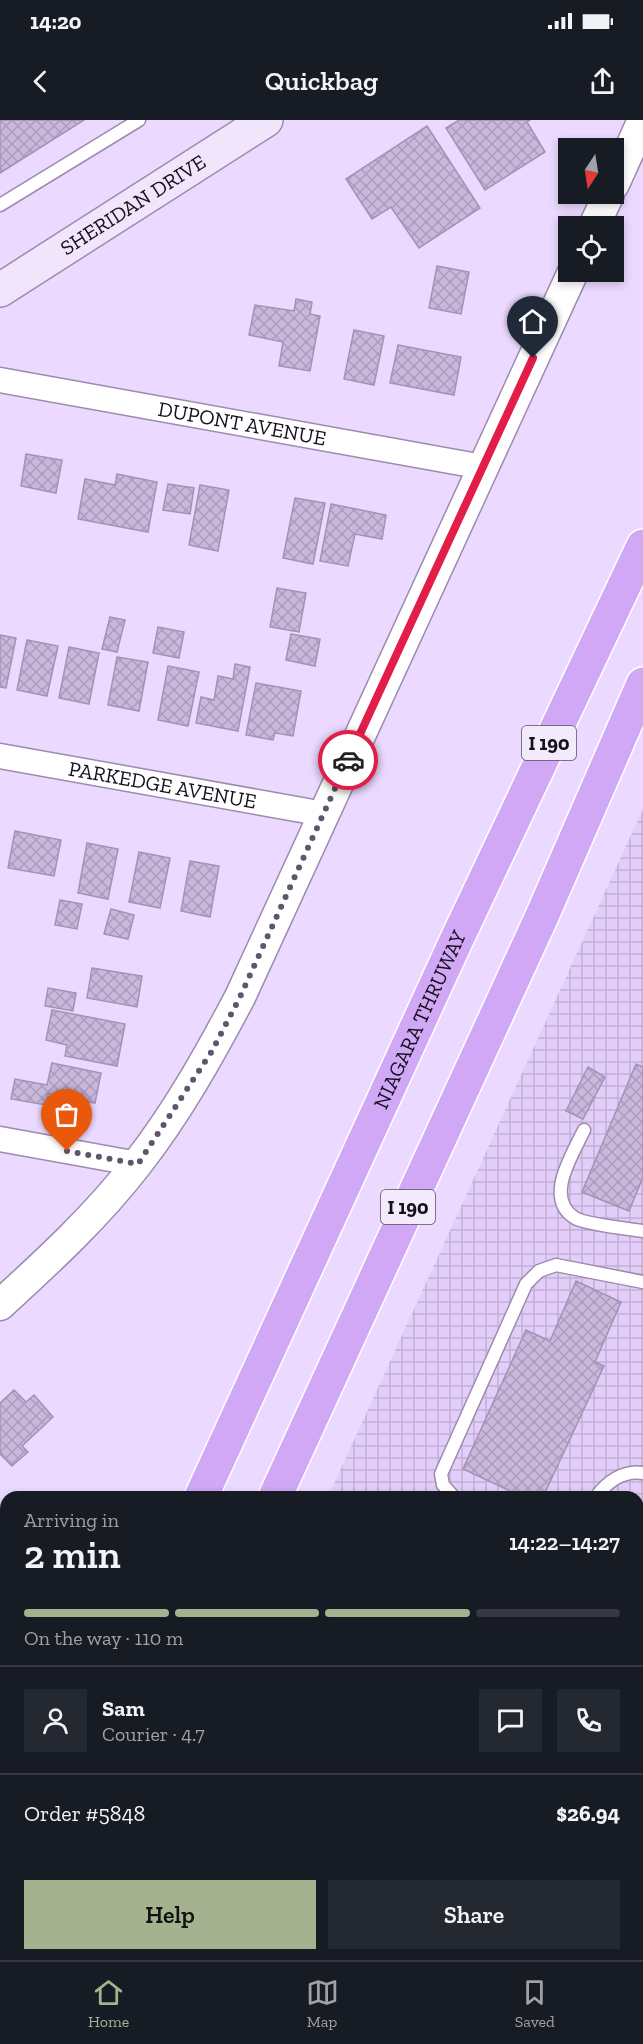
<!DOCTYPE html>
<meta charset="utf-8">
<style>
body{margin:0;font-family:"Zilla Slab",serif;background:#242831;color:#f1f3f6;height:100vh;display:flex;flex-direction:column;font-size:22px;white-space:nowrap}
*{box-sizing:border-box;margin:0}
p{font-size:20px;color:#9ea1a6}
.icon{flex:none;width:33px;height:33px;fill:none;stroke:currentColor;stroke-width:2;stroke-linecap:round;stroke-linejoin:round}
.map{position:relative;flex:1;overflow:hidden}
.side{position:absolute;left:0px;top:1371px;width:644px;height:470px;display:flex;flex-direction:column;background:#171b24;border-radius:18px 18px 0 0;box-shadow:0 3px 9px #0003}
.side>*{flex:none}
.needle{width:39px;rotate:192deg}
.controls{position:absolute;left:558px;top:18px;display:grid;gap:12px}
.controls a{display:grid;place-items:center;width:66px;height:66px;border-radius:0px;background:#171b24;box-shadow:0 3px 9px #0003;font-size:30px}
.pin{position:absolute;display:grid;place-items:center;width:51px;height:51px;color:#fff;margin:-62px -26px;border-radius:50% 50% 50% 0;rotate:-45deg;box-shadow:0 0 6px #0007}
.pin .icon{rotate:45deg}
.courier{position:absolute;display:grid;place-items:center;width:60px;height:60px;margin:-30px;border:4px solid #e11d48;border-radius:50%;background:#fff;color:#222;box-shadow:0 2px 8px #0007}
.overview em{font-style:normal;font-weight:600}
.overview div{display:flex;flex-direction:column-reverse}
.overview{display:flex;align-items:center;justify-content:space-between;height:102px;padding:0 24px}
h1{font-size:39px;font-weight:600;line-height:45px}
.bar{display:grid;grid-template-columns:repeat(4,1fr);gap:9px 6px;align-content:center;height:72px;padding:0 24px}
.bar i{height:8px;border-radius:4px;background:#363941}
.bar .current{background:#a4b290}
.bar p{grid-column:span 4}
.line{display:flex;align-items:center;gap:15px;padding:0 24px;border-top:2px solid #363941}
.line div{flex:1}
.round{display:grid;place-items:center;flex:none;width:63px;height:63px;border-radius:0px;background:#242831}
.button{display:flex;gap:12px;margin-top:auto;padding:12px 24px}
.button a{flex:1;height:69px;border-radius:0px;background:#a4b290;color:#111;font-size:24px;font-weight:600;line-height:69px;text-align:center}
.button a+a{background:#242831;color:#f1f3f6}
.status{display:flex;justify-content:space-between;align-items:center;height:42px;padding:0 30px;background:#171b24;direction:ltr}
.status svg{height:16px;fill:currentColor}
header{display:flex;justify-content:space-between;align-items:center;height:78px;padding:0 24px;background:#171b24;font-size:27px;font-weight:600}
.tab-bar{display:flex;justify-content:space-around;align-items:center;height:84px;border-top:2px solid #363941;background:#171b24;font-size:16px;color:#9ea1a6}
.tab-bar a{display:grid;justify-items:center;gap:3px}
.tab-bar .current{color:#a4b290}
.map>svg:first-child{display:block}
.industrial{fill:url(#industrial-grid)}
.building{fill:url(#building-cross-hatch);stroke:#a492b5;stroke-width:1.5}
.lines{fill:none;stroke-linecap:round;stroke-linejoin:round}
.service-casing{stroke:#9c8bae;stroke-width:15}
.minor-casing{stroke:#9c8bae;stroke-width:27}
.tertiary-casing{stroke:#9c8bae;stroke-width:33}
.secondary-casing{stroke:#9c8bae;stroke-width:36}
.motorway-casing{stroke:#fff;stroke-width:36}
.service{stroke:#fff;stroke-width:12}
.minor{stroke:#fff;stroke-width:24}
.tertiary{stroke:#fff;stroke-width:30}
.secondary{stroke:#f1e5fc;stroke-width:33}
.motorway{stroke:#d0a8f6;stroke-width:33}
.done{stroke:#60556b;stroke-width:6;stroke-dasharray:0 10.8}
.route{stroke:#e11d48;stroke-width:8}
.labels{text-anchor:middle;stroke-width:4.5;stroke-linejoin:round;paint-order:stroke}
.shield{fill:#f3ebfb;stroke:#58505e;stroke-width:1.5}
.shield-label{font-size:20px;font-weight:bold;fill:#150e1b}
.street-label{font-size:21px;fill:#150e1b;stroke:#f3ebfb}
</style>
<div class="status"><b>14:20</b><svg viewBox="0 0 49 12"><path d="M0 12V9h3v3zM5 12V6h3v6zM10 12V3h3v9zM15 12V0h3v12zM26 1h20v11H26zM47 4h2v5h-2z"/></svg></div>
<header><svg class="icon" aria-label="back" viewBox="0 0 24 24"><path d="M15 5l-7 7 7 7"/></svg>Quickbag<svg class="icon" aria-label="share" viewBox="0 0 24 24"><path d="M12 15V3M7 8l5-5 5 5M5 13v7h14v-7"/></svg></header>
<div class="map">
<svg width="643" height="1840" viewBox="0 0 643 1840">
<defs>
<pattern id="industrial-grid" width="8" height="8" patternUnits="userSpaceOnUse" patternTransform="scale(1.5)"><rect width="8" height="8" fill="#e3cdf9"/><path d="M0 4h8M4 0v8" fill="none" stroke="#c2afd5"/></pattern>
<pattern id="building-cross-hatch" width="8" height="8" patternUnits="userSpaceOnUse" patternTransform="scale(1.5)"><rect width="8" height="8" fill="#c9b7dc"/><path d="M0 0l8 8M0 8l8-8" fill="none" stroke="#ac9cbc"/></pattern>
</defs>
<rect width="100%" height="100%" fill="#ebd9ff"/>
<path class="industrial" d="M643 689V1840H156V1834H638V1377H328Z"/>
<path class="building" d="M0 0H84L0 53Z
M459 0H530L527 2 545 32 485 70 446 8Z
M427 6 480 88 419 128 391 87 372 99 346 59Z
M437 146 469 152 461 194 429 188Z
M296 179 312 182 310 194 320 196 310 251 279 246 283 222 249 215 255 185 294 191Z
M354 210 384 216 374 265 344 259Z
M398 225 461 237 454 275 390 263Z
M26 334 62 340 56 373 21 366Z
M117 354 157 362 148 412 78 399 85 359 115 365Z
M168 364 194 368 190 394 163 390Z
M200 365 229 370 218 431 189 425Z
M295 378 325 383 313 444 283 438Z
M331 384 386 395 382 419 355 414 348 446 320 441Z
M277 468 306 473 299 512 270 507Z
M110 497 125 500 117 532 102 529Z
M158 507 184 512 179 538 153 533Z
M291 514 320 519 315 546 286 540Z
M0 515 16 518 6 568 0 567Z
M27 520 58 526 47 576 17 570Z
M69 527 99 533 89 584 59 578Z
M117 537 148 542 139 591 108 585Z
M235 544 250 547 238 611 196 603 201 577 214 580 218 556 233 559Z
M168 546 199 552 188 606 158 600Z
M256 563 301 571 293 616 275 613 273 620 246 615Z
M15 711 61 720 54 756 8 748Z
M87 723 118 729 108 779 78 773Z
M139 732 170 738 160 788 129 782Z
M190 741 219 746 210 797 181 791Z
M60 780 82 784 77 809 55 805Z
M111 789 134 795 128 819 104 814Z
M92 848 142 856 137 887 87 878Z
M48 868 76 873 73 891 45 886Z
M52 890 125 904 117 946 65 936 67 925 46 920Z
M52 943 101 953 95 983 48 974 46 985 11 979 15 959 47 965Z
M636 944 643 947V1057L629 1091 582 1072Z
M588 947 605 957 583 999 566 991Z
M576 1161 621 1182 595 1242 604 1246 543 1377H523L463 1349 526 1210 550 1221Z
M14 1270 26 1282 34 1275 53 1297 22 1326 28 1332 12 1346 0 1334V1283Z"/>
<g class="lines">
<g class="service-casing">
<path id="service" d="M0 85 139 0
M584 1010C573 1034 543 1078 575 1098 584 1104 629 1109 643 1111
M454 1377 443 1365 441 1354 526 1164 539 1151 556 1145 643 1162
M596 1377C607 1362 623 1350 643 1353
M638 1775 643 1776"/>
</g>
<g class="minor-casing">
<g id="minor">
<path id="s1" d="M0 260 483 347"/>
<path id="s2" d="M0 636 324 694"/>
<path d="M0 1019 138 1044"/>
<path d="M0 1420 6 1421"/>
</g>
</g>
<g class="tertiary-casing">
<path id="tertiary" d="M614 64 643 0
M594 106 609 74
M0 1185C48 1141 97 1096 137 1044 177 993 210 934 240 877L573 152"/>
</g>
<g class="secondary-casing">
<g id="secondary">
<path id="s3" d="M0 170 266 0"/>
<path d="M583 1840 584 1834"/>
</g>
</g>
<g class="motorway-casing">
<g id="motorway">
<path id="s4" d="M201 1377 456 821 643 426"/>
<path d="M275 1377 542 796 643 564"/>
<path d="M638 1547H639"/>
<path d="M32 1840 33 1834"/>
<path d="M101 1840 102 1834"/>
<path d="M162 1840 164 1834"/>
</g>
</g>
<use href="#service" class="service"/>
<use href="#minor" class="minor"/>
<use href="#tertiary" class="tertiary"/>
<use href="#secondary" class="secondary"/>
<use href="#motorway" class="motorway"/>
</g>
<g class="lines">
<path class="done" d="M67 1031 138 1044 212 931 240 877 348 640"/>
<path class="route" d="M348 640 533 238"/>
</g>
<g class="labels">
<g class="shield">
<rect x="522" y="606" width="54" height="34" rx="4.5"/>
<rect x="381" y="1070" width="54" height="34" rx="4.5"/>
</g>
<g class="shield-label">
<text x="549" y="630">I 190</text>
<text x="408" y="1094">I 190</text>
</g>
<g class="street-label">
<text dy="7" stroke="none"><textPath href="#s3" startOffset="158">SHERIDAN DRIVE</textPath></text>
<text dy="7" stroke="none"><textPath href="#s1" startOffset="246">DUPONT AVENUE</textPath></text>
<text dy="7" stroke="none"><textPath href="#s2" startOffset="165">PARKEDGE AVENUE</textPath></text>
<text dy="7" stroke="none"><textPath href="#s4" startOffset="525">NIAGARA THRUWAY</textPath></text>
</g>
</g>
</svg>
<div class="controls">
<a><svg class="needle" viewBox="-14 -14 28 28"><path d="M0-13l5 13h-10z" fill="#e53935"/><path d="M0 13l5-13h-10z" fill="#9ea1a6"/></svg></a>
<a><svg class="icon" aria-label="locate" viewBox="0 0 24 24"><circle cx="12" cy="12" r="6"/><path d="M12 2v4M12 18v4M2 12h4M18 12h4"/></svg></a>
</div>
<div class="pin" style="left:67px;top:1031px;background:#ea580c"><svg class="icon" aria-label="bag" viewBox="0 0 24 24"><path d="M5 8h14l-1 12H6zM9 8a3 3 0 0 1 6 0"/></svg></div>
<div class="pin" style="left:533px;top:238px;background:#1f2937"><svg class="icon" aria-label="home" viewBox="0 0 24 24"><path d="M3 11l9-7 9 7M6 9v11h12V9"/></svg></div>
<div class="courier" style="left:348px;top:640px"><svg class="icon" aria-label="car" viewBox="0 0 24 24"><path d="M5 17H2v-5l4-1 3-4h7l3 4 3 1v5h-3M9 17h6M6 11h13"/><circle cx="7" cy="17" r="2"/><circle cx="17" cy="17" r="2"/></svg></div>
<section class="side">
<div class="overview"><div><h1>2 min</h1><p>Arriving in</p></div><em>14:22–14:27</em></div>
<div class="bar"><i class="current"></i><i class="current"></i><i class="current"></i><i></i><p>On the way · 110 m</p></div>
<div class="line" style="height:108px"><a class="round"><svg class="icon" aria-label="person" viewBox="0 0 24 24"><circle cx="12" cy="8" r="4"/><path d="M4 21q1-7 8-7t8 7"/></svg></a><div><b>Sam</b><p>Courier · 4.7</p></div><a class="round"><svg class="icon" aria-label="chat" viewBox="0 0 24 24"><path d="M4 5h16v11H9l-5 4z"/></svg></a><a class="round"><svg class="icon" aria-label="phone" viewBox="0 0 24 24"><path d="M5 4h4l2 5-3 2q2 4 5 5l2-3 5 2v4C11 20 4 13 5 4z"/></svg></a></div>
<div class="line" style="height:78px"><div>Order #5848</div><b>$26.94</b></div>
<div class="button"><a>Help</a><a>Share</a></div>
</section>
</div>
<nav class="tab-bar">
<a class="current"><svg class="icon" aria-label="home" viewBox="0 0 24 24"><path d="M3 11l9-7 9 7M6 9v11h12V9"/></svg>Home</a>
<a><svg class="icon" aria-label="map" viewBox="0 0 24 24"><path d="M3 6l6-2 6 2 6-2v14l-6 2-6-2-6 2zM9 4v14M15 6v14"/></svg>Map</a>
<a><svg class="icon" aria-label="saved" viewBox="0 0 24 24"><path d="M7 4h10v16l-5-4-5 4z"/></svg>Saved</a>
</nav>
